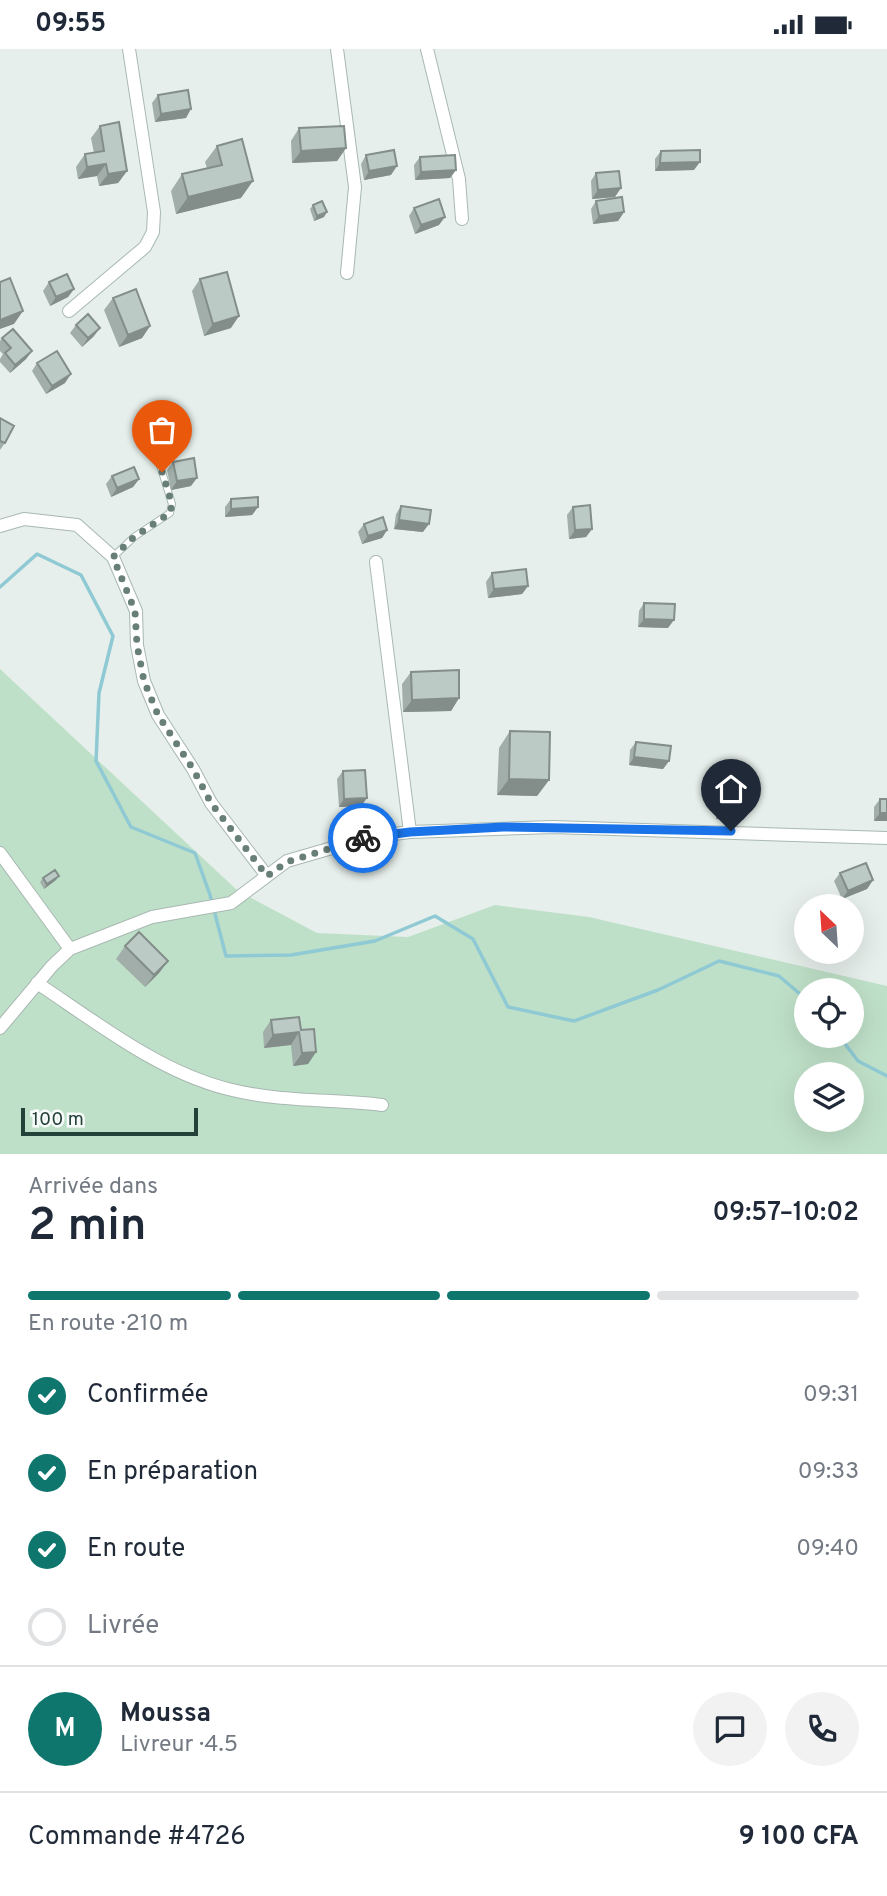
<!DOCTYPE html>
<html lang="fr">
<meta charset="utf-8">
<style>
body{margin:0;font-family:Overpass,sans-serif;background:#f2f2f3;color:#1f2937;height:100vh;display:flex;flex-direction:column;font-size:26px;white-space:nowrap}
*{box-sizing:border-box;margin:0}
p{font-size:23px;color:#747a83}
.icon{flex:none;width:38px;height:38px;fill:none;stroke:currentColor;stroke-width:2;stroke-linecap:round;stroke-linejoin:round}
.map{position:relative;height:1105px;overflow:hidden}
.sheet{display:flex;flex-direction:column;background:#fff;flex:1}
.sheet>*{flex:none}
.needle{width:46px;rotate:335deg}
.fabs{position:absolute;left:794px;top:845px;display:grid;gap:14px}
.fabs a{display:grid;place-items:center;width:70px;height:70px;border-radius:50%;background:#fff;box-shadow:0 7px 28px #0002;font-size:35px}
.scale{position:absolute;left:21px;bottom:18px;width:177px;box-sizing:border-box;padding-left:7px;border:4px solid #24423a;border-top:0;font-size:19px;line-height:24px;white-space:nowrap;color:#24423a;-webkit-text-stroke:5px #f7fbf9;paint-order:stroke}
.pin{position:absolute;display:grid;place-items:center;width:60px;height:60px;color:#fff;margin:-72px -30px;border-radius:50% 50% 50% 0;rotate:-45deg;box-shadow:0 0 7px #0007}
.pin .icon{rotate:45deg}
.courier{position:absolute;display:grid;place-items:center;width:70px;height:70px;margin:-35px;border:5px solid #1a73e8;border-radius:50%;background:#fff;color:#222;box-shadow:0 2px 9px #0007}
.summary em{font-style:normal;font-weight:600}
.summary div{display:flex;flex-direction:column-reverse}
.summary{display:flex;align-items:center;justify-content:space-between;height:119px;padding:0 28px}
h1{font-size:46px;font-weight:600;line-height:52px}
.bar{display:grid;grid-template-columns:repeat(4,1fr);gap:10px 7px;align-content:center;height:84px;padding:0 28px}
.bar i{height:9px;border-radius:5px;background:#e0e1e3}
.bar .selected{background:#0f766e}
.bar p{grid-column:span 4}
.line{display:flex;align-items:center;gap:18px;padding:0 28px;border-top:2px solid #e0e1e3}
.line div{flex:1}
.round{display:grid;place-items:center;flex:none;width:74px;height:74px;border-radius:37px;background:#f2f2f3}
ol{padding:0 28px;list-style:none}
li{display:flex;align-items:center;gap:21px;height:77px}
li p{margin-inline-start:auto}
li .icon{padding:7px;border-radius:50%;background:#0f766e;color:#fff;stroke-width:4}
li:last-child{color:#747a83}
li i{width:38px;height:38px;border:4px solid #e0e1e3;border-radius:50%}
.status{display:flex;justify-content:space-between;align-items:center;height:49px;padding:0 35px;background:#fff;direction:ltr}
.status svg{height:19px;fill:currentColor}
.map>svg:first-child{display:block}
.green{fill:#bfe0c8;fill-rule:evenodd}
.lines{fill:none;stroke-linecap:round;stroke-linejoin:round}
.stream{stroke:#8ec9d4;stroke-width:3.5}
.lane-casing{stroke:#a8b8b2;stroke-width:8}
.street-casing{stroke:#a8b8b2;stroke-width:14}
.lane{stroke:#fff;stroke-width:6}
.street{stroke:#fff;stroke-width:12}
.wall{fill:#a1aea9}
.shaded-wall{fill:#838d89}
.building{fill:#bbcac4;stroke:#838d89;stroke-width:2}
.done{stroke:#687f78;stroke-width:7;stroke-dasharray:0 12.6}
.route{stroke:#1a73e8;stroke-width:9}
</style>
<div class="status"><b>09:55</b><svg viewBox="0 0 49 12"><path d="M0 12V9h3v3zM5 12V6h3v6zM10 12V3h3v9zM15 12V0h3v12zM26 1h20v11H26zM47 4h2v5h-2z"/></svg></div>
<div class="map">
<svg width="887" height="1105" viewBox="0 0 887 1105">
<rect width="100%" height="100%" fill="#e6efeb"/>
<path class="green" d="M0 620 238 842 317 884 408 888 495 856 589 868 887 937V1105H0ZM807 942H852V987H807ZM807 1026H852V1071H807Z"/>
<g class="lines">
<path class="stream" d="M0 538 37 505 81 526 113 587 99 644 96 712 131 778 195 804 210 846 226 907 291 906 375 892 435 867 473 890 508 958 574 972 658 941 719 912 779 927 807 951
M839 987 858 1012 887 1027"/>
<g class="lane-casing">
<path id="lane" d="M113 508 134 488 170 464 172 455 155 400"/>
</g>
<g class="street-casing">
<path id="street" d="M337 0 355 138 347 224
M427 0 459 130 462 170
M69 262 145 198 153 183 154 163 129 0
M0 477 24 470 77 476 113 508 136 562 137 596 144 632 158 666 193 720 211 754 267 827
M376 513 410 783
M0 804 70 900
M37 934C96 973 159 1023 228 1040 278 1053 331 1050 382 1056
M0 979 52 917 70 900 152 868 231 854 287 812 370 788 410 783 553 778 887 789"/>
</g>
<use href="#lane" class="lane"/>
<use href="#street" class="street"/>
</g>
<path class="wall" d="M158 46 186 69 155 73 152 54Z
M100 77 127 122 118 134 99 137 97 127 78 130 76 118 85 105 94 104 91 89Z
M299 79 346 99 337 112 292 114 291 92Z
M217 97 241 149 176 165 171 142 182 125 207 119 205 113Z
M661 102 694 121 655 122V110Z
M366 106 391 126 364 131 361 115Z
M420 108 456 121 450 129 415 131 414 116Z
M596 124 615 148 592 150 591 132Z
M596 152 624 163 618 172 593 175 591 160Z
M313 156 324 168 314 172 310 160Z
M414 159 439 176 415 185 409 167Z
M200 230 231 279 204 287 192 242Z
M49 233 74 240 68 248 50 257 43 242Z
M113 249 150 277 142 289 119 298 104 261Z
M76 276 94 287 82 298 70 284Z
M2 289 32 302 26 310 10 324 0 313V310L3 305 0 302V292Z
M37 314 65 334 46 345 32 322Z
M0 369 5 394 0 401Z
M173 413 191 437 171 441 167 421Z
M112 427 139 430 133 438 111 448 106 435Z
M231 450 258 458 252 466 225 468V458Z
M401 457 423 483 394 480 396 465Z
M573 458 592 480 586 488 569 490 567 466Z
M364 475 387 481 382 489 362 495 358 483Z
M492 524 528 537 522 545 488 549 486 533Z
M644 554 668 579 638 578 639 562Z
M411 623 459 649 451 662 403 663 402 635Z
M510 682 549 731 537 747 497 746 499 699Z
M636 693 669 712 663 720 629 716 630 701Z
M740 721 752 759 743 771 716 770 717 756 725 743 731 744V734Z
M343 722 361 757 339 758 337 730Z
M880 750H887V772H874V758Z
M840 824 873 831 867 840 842 850 834 832Z
M43 829 56 831 44 840 40 833Z
M125 897 168 912 159 924 145 938 116 910Z
M271 971 301 981 316 1003 308 1015 293 1017 291 996 264 999 263 983Z"/>
<path class="shaded-wall" d="M191 60 186 69 155 73 161 65Z
M346 99 337 112 292 114 301 102Z
M700 113 694 121 655 122 660 114Z
M106 115 97 127 78 130 87 118Z
M397 117 391 126 364 131 369 122Z
M456 121 450 129 415 131 421 123Z
M127 122 118 134 99 137 108 125Z
M253 132 241 149 176 165 188 148Z
M621 139 615 148 592 150 598 141Z
M327 163 324 168 314 172 317 167Z
M624 163 618 172 593 175 599 167Z
M445 168 439 176 415 185 421 176Z
M74 240 68 248 50 257 56 248Z
M23 262 14 275 0 280V271Z
M239 267 231 279 204 287 213 275Z
M150 277 142 289 119 298 128 286Z
M100 279 94 287 82 298 88 289Z
M32 302 26 310 10 324 15 316Z
M71 325 65 334 46 345 52 337Z
M197 429 191 437 171 441 177 432Z
M139 430 133 438 111 448 117 439Z
M258 458 252 466 225 468 231 460Z
M399 471 429 475 423 483 394 480Z
M592 480 586 488 569 490 575 481Z
M387 481 382 489 362 495 368 487Z
M528 537 522 545 488 549 494 540Z
M644 570 674 571 668 579 638 578Z
M459 649 451 662 403 663 412 651Z
M634 708 669 712 663 720 629 716Z
M509 730 549 731 537 747 497 746Z
M367 749 361 757 339 758 344 750Z
M725 758 752 759 743 771 716 770Z
M880 764H887V772H874Z
M59 827 56 831 44 840 47 835Z
M873 831 867 840 842 850 848 842Z
M168 912 159 924 145 938 154 926Z
M299 983 291 996 264 999 273 986Z
M316 1003 308 1015 293 1017 302 1004Z"/>
<path class="building" d="M188 41 191 60 161 65 158 46Z
M119 73 127 122 108 125 106 115 87 118 85 105 104 102 100 77Z
M344 77 346 99 301 102 299 79Z
M242 90 253 132 188 148 182 125 222 116 217 97Z
M394 101 397 117 369 122 366 106Z
M700 101V113L660 114 661 102Z
M455 106 456 121 421 123 420 108Z
M619 122 621 139 598 141 596 124Z
M622 148 624 163 599 167 596 152Z
M439 150 445 168 421 176 414 159Z
M322 152 327 163 317 167 313 156Z
M227 223 239 267 213 275 200 230Z
M67 225 74 240 56 248 49 233Z
M10 229 23 262 0 271V233Z
M136 240 150 277 128 286 113 249Z
M88 265 100 279 88 289 76 276Z
M13 280 32 302 15 316 5 304 11 299 2 289Z
M57 302 71 325 52 337 37 314Z
M0 369 14 377 5 394 0 392Z
M194 409 197 429 177 432 173 413Z
M134 418 139 430 117 439 112 427Z
M258 448V458L231 460V450Z
M590 456 592 480 575 481 573 458Z
M401 457 431 461 429 475 399 471Z
M383 468 387 481 368 487 364 475Z
M526 520 528 537 494 540 492 524Z
M644 554 675 555 674 571 644 570Z
M459 621V649L412 651 411 623Z
M510 682 550 683 549 731 509 730Z
M636 693 671 697 669 712 634 708Z
M365 721 367 749 344 750 343 722Z
M740 721 753 722 752 759 725 758V743L739 744Z
M880 750H887V764H880Z
M866 814 873 831 848 842 840 824Z
M55 821 59 827 47 835 43 829Z
M139 883 168 912 154 926 125 897Z
M299 968 301 981 314 980 316 1003 302 1004 299 983 273 986 271 971Z"/>
<g class="lines">
<path class="done" d="M162 423 172 455 170 464 134 488 113 508 135 562 137 596 144 632 158 666 193 720 211 754 267 827 287 813 363 789"/>
<path class="route" d="M363 789 410 783 503 778 731 782"/>
</g>
</svg>
<div class="fabs">
<a><svg class="needle" viewBox="-14 -14 28 28"><path d="M0-13l5 13h-10z" fill="#e53935"/><path d="M0 13l5-13h-10z" fill="#747a83"/></svg></a>
<a><svg class="icon" aria-label="locate" viewBox="0 0 24 24"><circle cx="12" cy="12" r="6"/><path d="M12 2v4M12 18v4M2 12h4M18 12h4"/></svg></a>
<a><svg class="icon" aria-label="layers" viewBox="0 0 24 24"><path d="M12 4l9 5-9 5-9-5zM3 14l9 5 9-5"/></svg></a>
</div>
<div class="scale">100 m</div>
<div class="pin" style="left:162px;top:423px;background:#ea580c"><svg class="icon" aria-label="bag" viewBox="0 0 24 24"><path d="M5 8h14l-1 12H6zM9 8a3 3 0 0 1 6 0"/></svg></div>
<div class="pin" style="left:731px;top:782px;background:#1f2937"><svg class="icon" aria-label="home" viewBox="0 0 24 24"><path d="M3 11l9-7 9 7M6 9v11h12V9"/></svg></div>
<div class="courier" style="left:363px;top:789px"><svg class="icon" aria-label="bike" viewBox="0 0 24 24"><circle cx="6" cy="16" r="4"/><circle cx="18" cy="16" r="4"/><path d="M6 16l4-8h5l3 8M10 8l3 8H6M13 5h3"/></svg></div>
</div>
<section class="sheet">
<div class="summary"><div><h1>2 min</h1><p>Arrivée dans</p></div><em>09:57–10:02</em></div>
<div class="bar"><i class="selected"></i><i class="selected"></i><i class="selected"></i><i></i><p>En route · 210 m</p></div>
<ol>
<li><svg class="icon" aria-label="check" viewBox="0 0 24 24"><path d="M5 12l5 5 9-10"/></svg>Confirmée<p>09:31</p></li>
<li><svg class="icon" aria-label="check" viewBox="0 0 24 24"><path d="M5 12l5 5 9-10"/></svg>En préparation<p>09:33</p></li>
<li><svg class="icon" aria-label="check" viewBox="0 0 24 24"><path d="M5 12l5 5 9-10"/></svg>En route<p>09:40</p></li>
<li><i></i>Livrée</li>
</ol>
<div class="line" style="height:126px"><b class="round" style="background:#0f766e;color:#fff">M</b><div><b>Moussa</b><p>Livreur · 4.5</p></div><a class="round"><svg class="icon" aria-label="chat" viewBox="0 0 24 24"><path d="M4 5h16v11H9l-5 4z"/></svg></a><a class="round"><svg class="icon" aria-label="phone" viewBox="0 0 24 24"><path d="M5 4h4l2 5-3 2q2 4 5 5l2-3 5 2v4C11 20 4 13 5 4z"/></svg></a></div>
<div class="line" style="height:91px"><div>Commande #4726</div><b>9 100 CFA</b></div>
</section>
